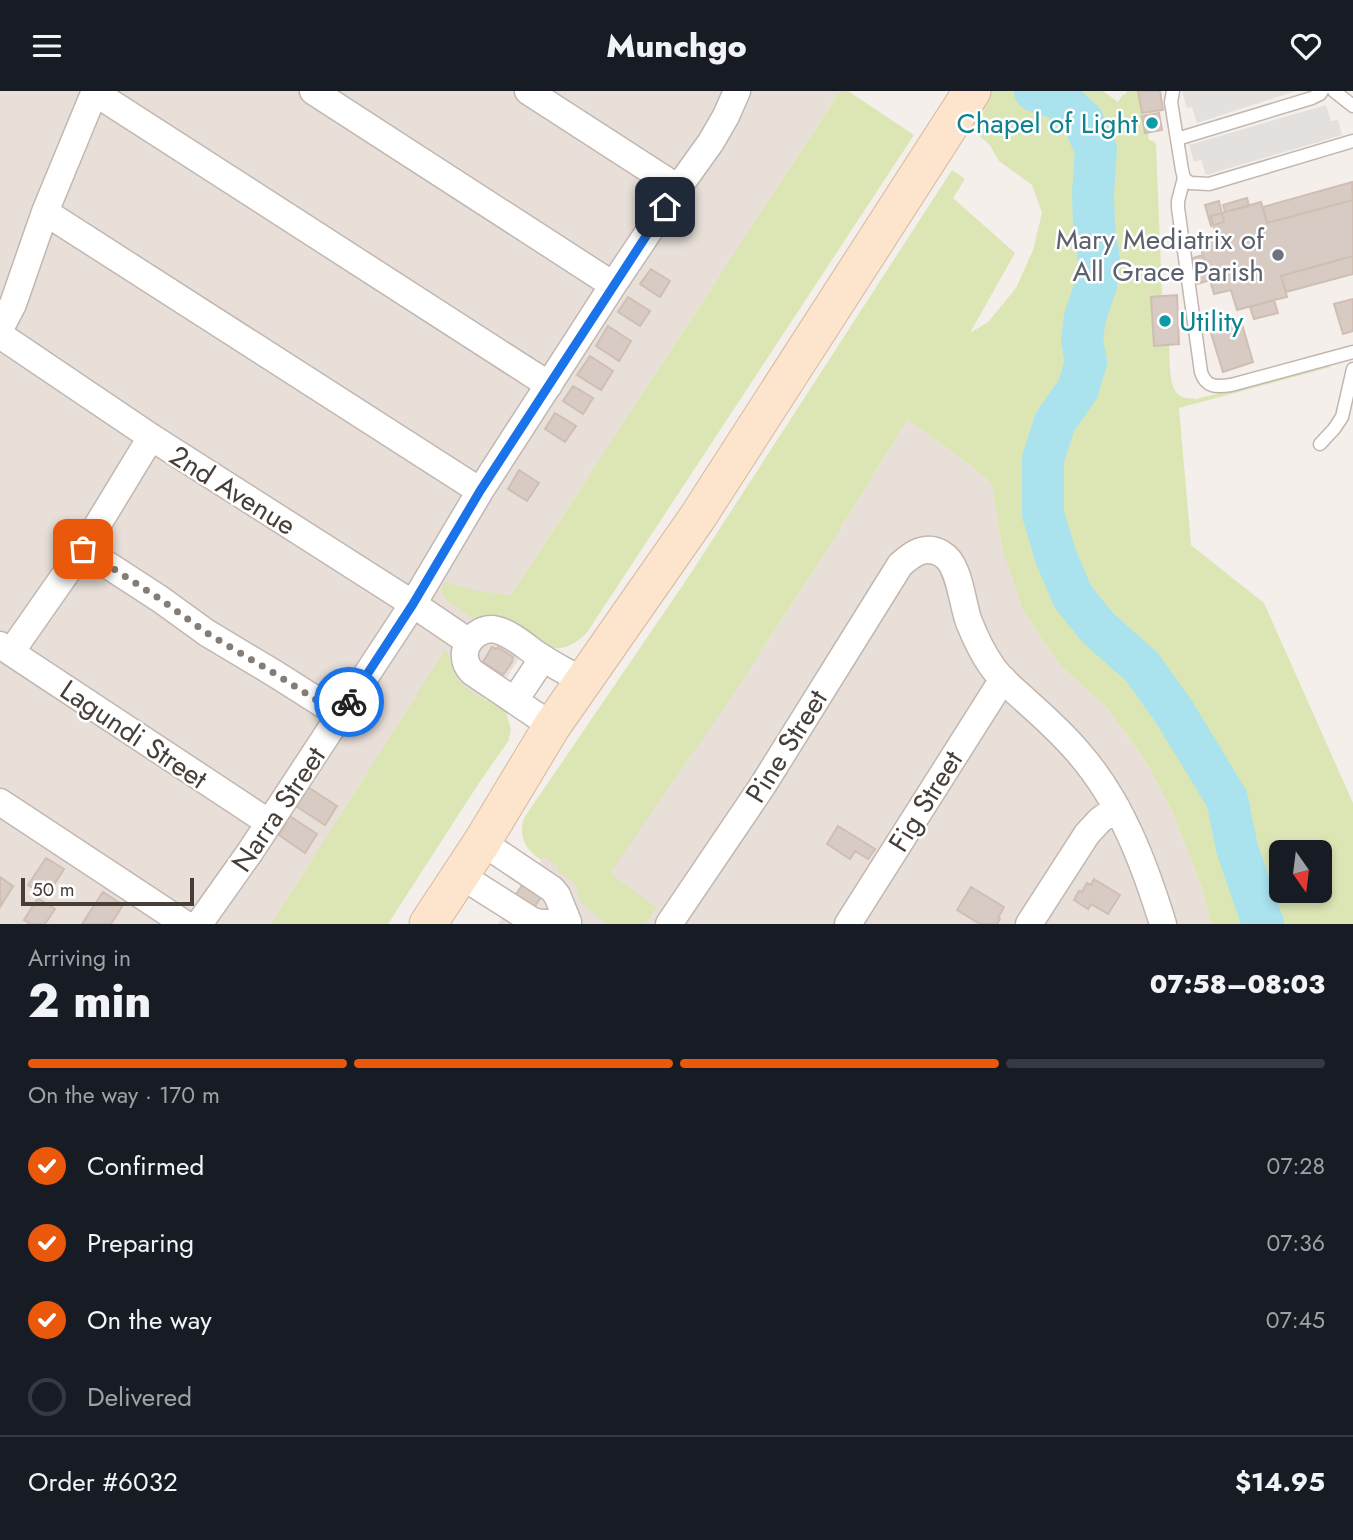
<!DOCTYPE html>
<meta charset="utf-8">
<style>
body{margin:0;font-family:Jost,sans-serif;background:#20242c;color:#f1f3f6;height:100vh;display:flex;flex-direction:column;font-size:26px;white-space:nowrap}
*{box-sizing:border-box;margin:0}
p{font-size:23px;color:#9ea1a6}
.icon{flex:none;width:38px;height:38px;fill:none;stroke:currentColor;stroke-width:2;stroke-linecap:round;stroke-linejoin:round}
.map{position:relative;height:833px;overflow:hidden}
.drawer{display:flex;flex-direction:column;background:#171b24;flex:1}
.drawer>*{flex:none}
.needle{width:46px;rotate:166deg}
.buttons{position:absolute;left:1269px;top:749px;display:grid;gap:14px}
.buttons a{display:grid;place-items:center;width:63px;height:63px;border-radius:10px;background:#171b24;box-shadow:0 4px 10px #0003;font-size:35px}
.scale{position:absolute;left:21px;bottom:18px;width:173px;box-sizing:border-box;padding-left:7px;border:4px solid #483e38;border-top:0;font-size:19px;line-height:24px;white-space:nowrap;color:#483e38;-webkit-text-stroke:5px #fff;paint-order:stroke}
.pin{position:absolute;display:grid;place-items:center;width:60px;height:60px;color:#fff;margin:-30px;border-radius:14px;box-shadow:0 4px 10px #0006}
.courier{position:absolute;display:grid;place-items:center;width:70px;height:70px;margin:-35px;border:5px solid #1a73e8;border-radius:50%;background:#fff;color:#222;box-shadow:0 2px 9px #0007}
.summary em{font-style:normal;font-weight:800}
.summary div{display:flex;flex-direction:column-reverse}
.summary{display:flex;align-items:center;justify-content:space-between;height:119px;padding:0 28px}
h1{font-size:46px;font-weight:800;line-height:52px}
.bar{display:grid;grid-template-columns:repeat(4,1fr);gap:10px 7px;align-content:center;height:84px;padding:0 28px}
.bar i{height:9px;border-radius:5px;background:#363941}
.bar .active{background:#ea580c}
.bar p{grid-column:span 4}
.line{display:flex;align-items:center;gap:18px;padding:0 28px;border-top:2px solid #363941}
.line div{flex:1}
ol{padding:0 28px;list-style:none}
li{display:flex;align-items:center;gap:21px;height:77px}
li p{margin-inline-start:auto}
li .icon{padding:7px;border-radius:50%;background:#ea580c;color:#fff;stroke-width:4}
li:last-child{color:#9ea1a6}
li i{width:38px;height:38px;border:4px solid #363941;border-radius:50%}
header{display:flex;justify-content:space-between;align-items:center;height:91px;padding:0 28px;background:#171b24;font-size:32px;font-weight:800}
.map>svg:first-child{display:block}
.residential{fill:#e8dfd8}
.green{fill:#dce6b5;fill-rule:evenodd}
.parking{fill:#e3e0de}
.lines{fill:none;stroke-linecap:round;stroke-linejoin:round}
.river{stroke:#aae2ed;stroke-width:42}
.building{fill:#d8cbc3;stroke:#d0beb3;stroke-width:2}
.lane-casing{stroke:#c2b7b0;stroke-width:15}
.street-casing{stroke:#c2b7b0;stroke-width:29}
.secondary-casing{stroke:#d5b99e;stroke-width:39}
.lane{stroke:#fff;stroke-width:12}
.street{stroke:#fff;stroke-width:26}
.secondary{stroke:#fce5cc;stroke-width:37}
.done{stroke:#847c76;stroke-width:7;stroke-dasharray:0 12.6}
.route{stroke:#1a73e8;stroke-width:9}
.culture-dot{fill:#0f9aa8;stroke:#fff;stroke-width:2.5}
.worship-dot{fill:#6b7280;stroke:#fff;stroke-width:2.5}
.labels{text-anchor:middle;stroke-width:5;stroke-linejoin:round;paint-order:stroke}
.culture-label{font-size:28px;fill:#0d838f;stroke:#fff;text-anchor:end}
.worship-label{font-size:28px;fill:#5b616d;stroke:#fff;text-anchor:end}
.street-label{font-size:28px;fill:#483e38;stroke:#fff}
</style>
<header><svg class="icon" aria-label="menu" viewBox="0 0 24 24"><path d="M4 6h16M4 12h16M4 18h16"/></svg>Munchgo<svg class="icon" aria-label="heart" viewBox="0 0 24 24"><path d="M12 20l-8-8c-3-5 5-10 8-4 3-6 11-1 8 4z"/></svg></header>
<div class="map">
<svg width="1353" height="833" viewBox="0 0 1353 833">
<rect width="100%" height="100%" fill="#f4efea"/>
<path class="residential" d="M0 0H840L511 504 530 541 525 549 522 547 513 563 519 567 505 589 482 608 418 602 271 833H0Z
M907 329 961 367 992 393 1002 457 1059 573 1107 617 1145 669 1173 722 1202 797 1211 833H498L505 823 510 809 525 788 534 779 544 766 551 770 736 599 834 448Z"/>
<path class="green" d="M840 0H848L914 44 588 540C579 551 563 562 548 555 541 552 535 547 529 543L530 541 518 532 516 534 503 527 493 525 473 527 469 525 447 510 443 504 442 496 445 491 471 499 511 504Z
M991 0H1103L1118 11 1123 3 1125 4 1127 0H1138L1145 42H1148L1149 49 1155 51 1156 54 1162 205 1151 206 1154 254H1169C1170 267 1168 296 1179 304 1184 308 1191 307 1196 308L1328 274 1331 276 1179 317 1191 454 1264 512 1353 712V833H1211L1202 797 1173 722 1145 669 1107 617 1059 573 1024 521 1002 457 992 393 961 367 907 329 834 448 736 599 610 782 657 817 645 833H608L585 816 580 808 575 792 557 780 559 776 544 766 541 769C526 759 518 745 524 727L689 485 952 79 965 88 953 107 1015 162 970 242 988 231 1016 197 1033 159 1042 122 1032 94 999 70 989 53 968 36ZM1281 761H1320V800H1281Z
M445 559C451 566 450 573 454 582 458 592 471 601 480 607H483L506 621 511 638 509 649 479 692 388 833H271Z"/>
<path class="parking" d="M1182 0H1296L1197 32 1192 16 1187 17Z
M1326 14 1331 30 1338 29 1342 44 1206 84 1201 69 1194 71 1189 54Z"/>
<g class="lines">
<path class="river" d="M1035 0 1059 8 1083 30 1096 58 1093 102 1094 136 1099 169 1096 194 1085 226 1082 249 1086 271 1078 298 1055 331 1043 368V423L1056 466 1073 506 1098 537 1142 576 1174 621 1227 708 1237 757 1263 833"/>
</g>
<path class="building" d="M1138 0H1160L1163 19 1142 22Z
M1159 22 1162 39 1145 42 1142 25Z
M1352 91 1353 109 1267 132 1263 116Z
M1247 107 1249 115 1225 121 1223 114Z
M1353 109V165L1281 185 1287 206 1274 209 1237 219 1231 199 1214 203 1199 151 1216 146 1211 125 1261 111 1267 132Z
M1219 110 1224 131 1211 135 1205 114Z
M1203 164 1210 189 1197 193 1190 168Z
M1353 165V183L1286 201 1281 185Z
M651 178 670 190 660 206 640 193Z
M1177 204 1179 253 1154 255 1151 206Z
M628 206 650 220 640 235 618 221Z
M1353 208V240L1343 243 1334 213Z
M1274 209 1278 222 1254 228 1250 216Z
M1241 230 1253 271 1223 281 1210 239Z
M608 235 631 250 619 270 596 255Z
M590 265 613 280 601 299 577 284Z
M573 295 593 307 583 323 563 310Z
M555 322 576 335 565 351 545 338Z
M519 379 539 392 527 410 508 398Z
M492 556 496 558 498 556 513 566 512 571 503 584 483 571Z
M308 696 337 715 325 734 296 715Z
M285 722 317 743 305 762 279 744 286 732 280 728Z
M838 735 875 758 868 768 855 760 850 768 827 753Z
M46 767 64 778 46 806 28 794Z
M0 786 13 795 0 816Z
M1094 788 1120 804 1108 823 1091 813 1088 818 1074 809 1079 800 1082 801 1087 792 1091 794Z
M525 790 543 803 531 821 513 808Z
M971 796 1004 816 998 827 1000 828 997 833H980L957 819Z
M103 801 123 814 111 833H82Z
M38 807 55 818 45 833H30L24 829Z"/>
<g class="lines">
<g class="lane-casing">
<path id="lane" d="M1173 0 1171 11 1182 79 1184 87 1190 92 1209 93 1353 50
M1334 0 1353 15
M1177 48 1312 7 1320 3 1322 0
M1184 87 1178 110V117L1201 281C1206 297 1217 296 1231 294L1353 261
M1320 353 1334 338 1342 326 1353 278"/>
</g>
<g class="street-casing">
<path id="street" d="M313 0 613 194
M528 0 678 97
M94 1 549 294
M45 121 480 400
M0 238 13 213 45 121 95 0
M0 244 151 346 413 513 469 551
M83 458 160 508 207 542 277 584 340 624
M0 554 268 731
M11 561 83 458 151 346
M515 609 543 567
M552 635 472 581C467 576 464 569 465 561 467 547 483 535 497 539 510 542 524 554 535 562 550 572 566 581 582 589
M0 711 185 833
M482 751 552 798 557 804 568 831
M460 784 531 829 539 832 568 831
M199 833 250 761 413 513 480 400 613 194 678 97 711 51 726 25 737 0
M669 833 763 694 900 474C912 463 925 453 942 463 960 473 962 513 969 531 975 546 982 561 991 574 1000 588 1013 598 1025 609 1043 625 1062 642 1078 661 1121 710 1144 772 1163 833
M848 833 1003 588
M1029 833 1087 743 1100 729 1117 717"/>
</g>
<g class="secondary-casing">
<path id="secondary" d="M428 833 482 751 552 635 697 427 972 0"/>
</g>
<use href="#lane" class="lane"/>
<use href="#street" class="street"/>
<use href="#secondary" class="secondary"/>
</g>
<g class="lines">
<path class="done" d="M83 458 160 508 207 542 277 584 340 624 349 611"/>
<path class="route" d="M349 611 413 513 480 400 665 116"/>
</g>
<g class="culture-dot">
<circle cx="1152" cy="32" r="7"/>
<circle cx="1165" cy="230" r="7"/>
</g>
<circle class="worship-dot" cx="1278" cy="164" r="7"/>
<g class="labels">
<g class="culture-label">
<text x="1138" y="42">Chapel of Light</text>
<text x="1179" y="240" text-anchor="start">Utility</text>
</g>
<g class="worship-label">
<text x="1264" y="158">Mary Mediatrix of<tspan x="1264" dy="32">All Grace Parish</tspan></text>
</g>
<g class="street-label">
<text transform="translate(233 399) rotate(32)" y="10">2nd Avenue</text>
<text transform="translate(134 643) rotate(34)" y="10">Lagundi Street</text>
<text transform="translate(786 655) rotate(-58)" y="10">Pine Street</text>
<text transform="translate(925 710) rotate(-58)" y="10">Fig Street</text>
<text transform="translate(278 718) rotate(-56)" y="10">Narra Street</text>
</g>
</g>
</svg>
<div class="buttons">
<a><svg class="needle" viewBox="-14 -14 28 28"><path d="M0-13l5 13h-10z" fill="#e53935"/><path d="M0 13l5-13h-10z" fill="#9ea1a6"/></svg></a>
</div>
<div class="scale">50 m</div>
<div class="pin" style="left:83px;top:458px;background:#ea580c"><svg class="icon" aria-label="bag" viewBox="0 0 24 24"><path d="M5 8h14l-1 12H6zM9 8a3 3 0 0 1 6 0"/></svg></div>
<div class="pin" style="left:665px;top:116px;background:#1f2937"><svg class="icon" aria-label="home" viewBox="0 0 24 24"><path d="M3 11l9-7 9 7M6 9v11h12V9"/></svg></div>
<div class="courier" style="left:349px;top:611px"><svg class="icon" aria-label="bike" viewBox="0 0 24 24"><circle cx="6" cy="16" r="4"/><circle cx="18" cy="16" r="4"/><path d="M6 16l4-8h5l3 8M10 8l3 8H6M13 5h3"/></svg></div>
</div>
<section class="drawer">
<div class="summary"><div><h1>2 min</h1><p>Arriving in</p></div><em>07:58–08:03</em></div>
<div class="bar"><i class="active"></i><i class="active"></i><i class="active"></i><i></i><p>On the way · 170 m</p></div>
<ol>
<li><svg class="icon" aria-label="check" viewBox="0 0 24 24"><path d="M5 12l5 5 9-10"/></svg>Confirmed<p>07:28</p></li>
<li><svg class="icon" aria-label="check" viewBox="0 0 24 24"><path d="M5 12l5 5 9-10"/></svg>Preparing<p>07:36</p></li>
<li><svg class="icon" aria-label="check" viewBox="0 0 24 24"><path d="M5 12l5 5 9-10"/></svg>On the way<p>07:45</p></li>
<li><i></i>Delivered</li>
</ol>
<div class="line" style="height:91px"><div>Order #6032</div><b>$14.95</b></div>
</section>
